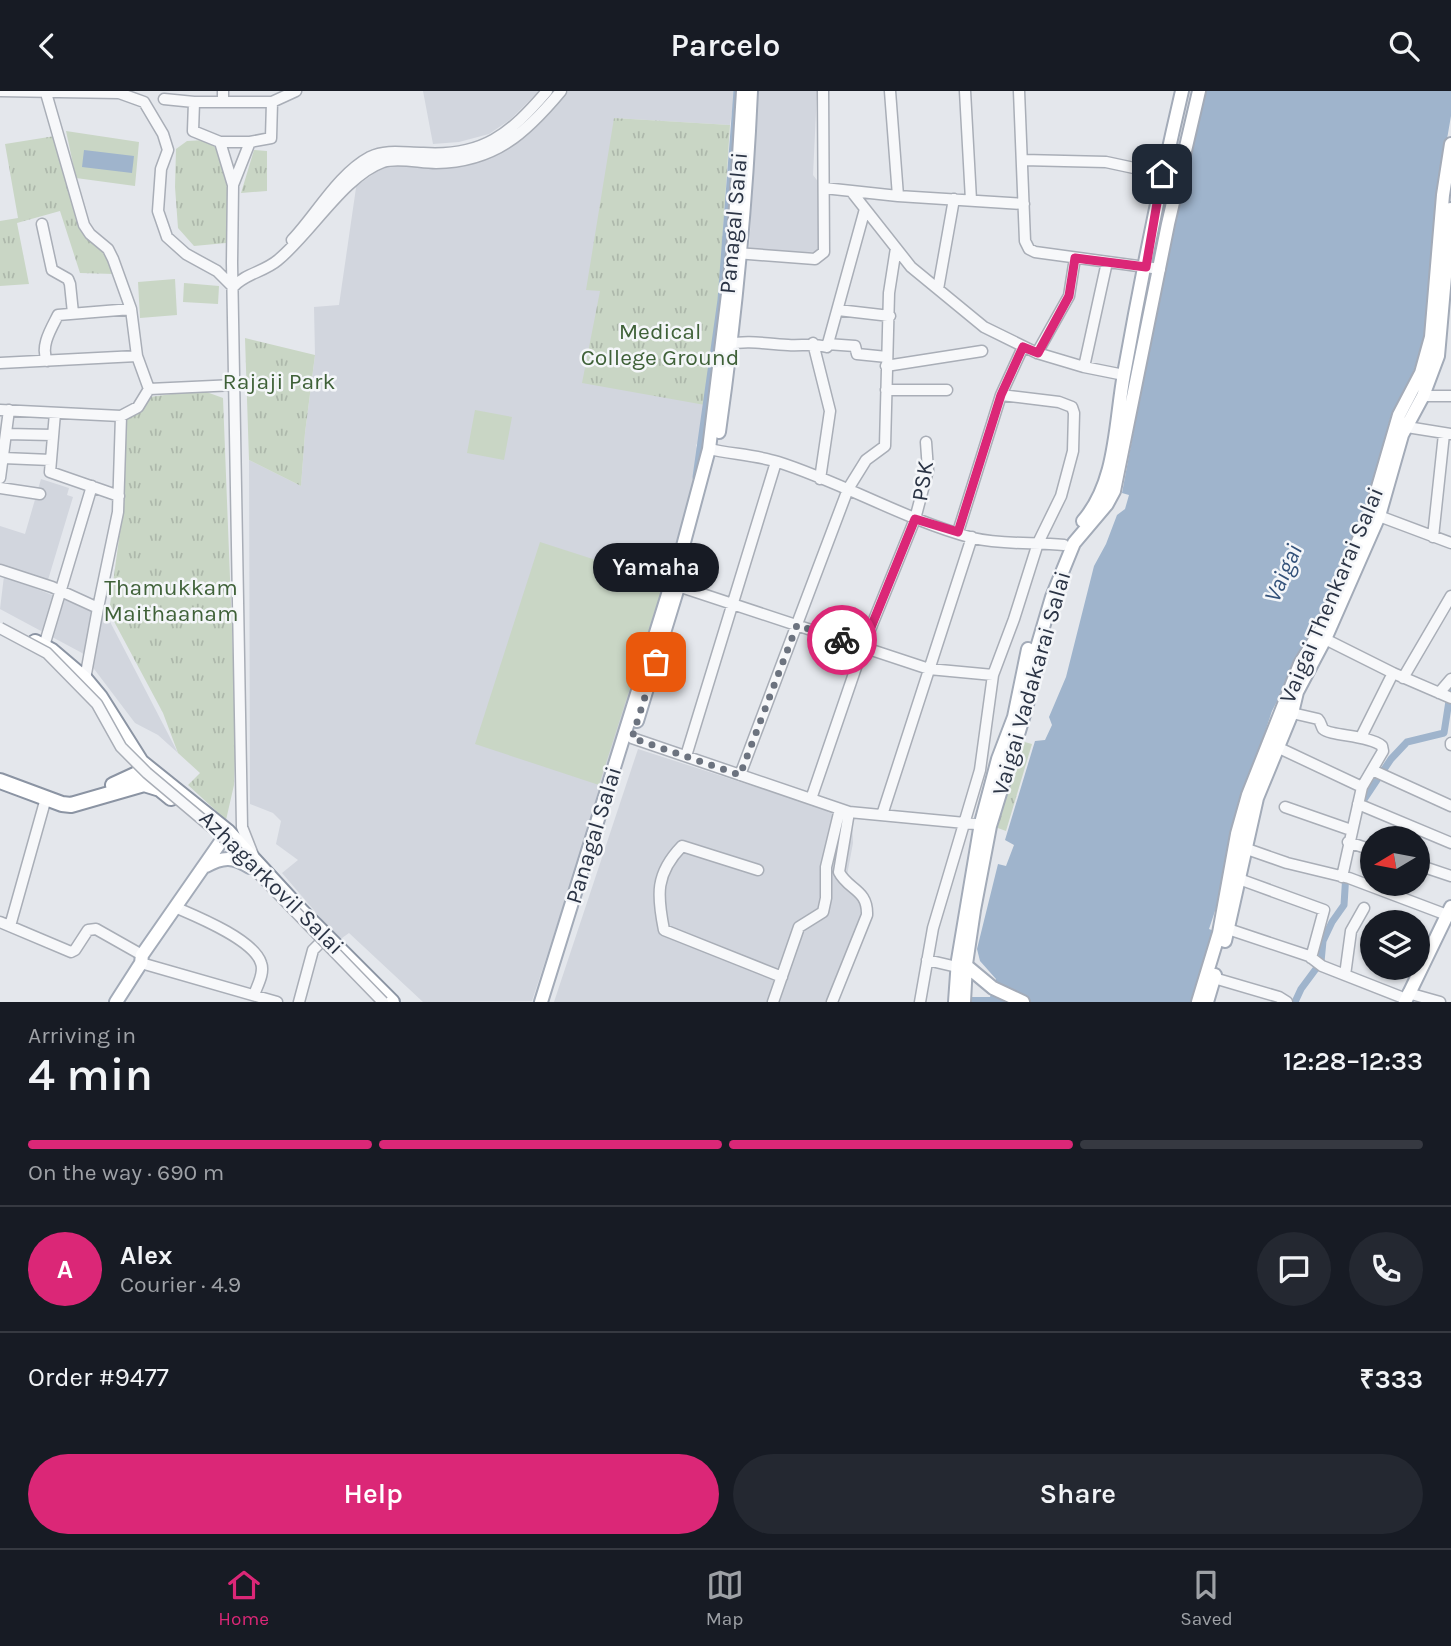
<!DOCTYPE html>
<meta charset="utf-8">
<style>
body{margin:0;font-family:Karla,sans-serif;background:#242831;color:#f1f3f6;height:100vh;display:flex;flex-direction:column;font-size:26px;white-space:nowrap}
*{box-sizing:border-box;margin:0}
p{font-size:23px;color:#9ea1a6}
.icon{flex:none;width:38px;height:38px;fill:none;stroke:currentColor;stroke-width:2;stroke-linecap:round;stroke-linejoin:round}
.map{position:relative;height:911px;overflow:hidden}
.drawer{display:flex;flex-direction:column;background:#171b24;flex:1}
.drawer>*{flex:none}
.needle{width:46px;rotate:260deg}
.fabs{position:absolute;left:1360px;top:735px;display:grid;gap:14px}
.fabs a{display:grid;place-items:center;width:70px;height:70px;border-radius:50%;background:#171b24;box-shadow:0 2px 5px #0004;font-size:35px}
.pin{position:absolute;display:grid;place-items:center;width:60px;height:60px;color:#fff;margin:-30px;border-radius:14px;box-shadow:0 4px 10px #0006}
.courier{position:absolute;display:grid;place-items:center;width:70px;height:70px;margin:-35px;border:5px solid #db2777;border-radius:50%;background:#fff;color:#222;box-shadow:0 2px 9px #0007}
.bubble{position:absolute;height:49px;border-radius:24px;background:#171b24;box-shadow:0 2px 5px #0004;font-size:23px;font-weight:600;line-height:49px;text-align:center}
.overview em{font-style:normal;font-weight:600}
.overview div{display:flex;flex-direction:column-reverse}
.overview{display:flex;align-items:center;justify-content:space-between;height:119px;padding:0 28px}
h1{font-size:46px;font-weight:600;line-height:52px}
.bar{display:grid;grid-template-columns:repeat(4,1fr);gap:10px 7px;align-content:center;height:84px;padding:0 28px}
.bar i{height:9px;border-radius:5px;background:#363941}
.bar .current{background:#db2777}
.bar p{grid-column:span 4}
.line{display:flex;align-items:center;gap:18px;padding:0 28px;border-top:2px solid #363941}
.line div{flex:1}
.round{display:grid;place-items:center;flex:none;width:74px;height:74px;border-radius:37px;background:#242831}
.primary-button{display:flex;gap:14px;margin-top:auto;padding:14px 28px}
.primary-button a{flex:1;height:80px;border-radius:42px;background:#db2777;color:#fff;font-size:28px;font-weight:600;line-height:80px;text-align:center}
.primary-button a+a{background:#242831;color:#f1f3f6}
header{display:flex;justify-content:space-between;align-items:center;height:91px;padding:0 28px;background:#171b24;font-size:32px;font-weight:600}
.menu{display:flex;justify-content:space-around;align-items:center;height:98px;border-top:2px solid #363941;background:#171b24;font-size:19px;color:#9ea1a6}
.menu a{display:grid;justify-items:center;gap:4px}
.menu .current{color:#db2777}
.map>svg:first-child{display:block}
.built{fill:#d2d6de}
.grass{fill:url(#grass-tufts)}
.pitch{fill:#c9d6c5}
.water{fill:#9fb4cc}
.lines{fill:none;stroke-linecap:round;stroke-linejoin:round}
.canal{stroke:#9fb4cc;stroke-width:7}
.minor-casing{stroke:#a9aeb7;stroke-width:13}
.major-casing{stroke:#a3abb8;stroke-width:16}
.highway-casing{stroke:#8b94a3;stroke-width:18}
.minor{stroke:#f7f8fa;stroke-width:10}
.major{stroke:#fff;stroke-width:12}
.highway{stroke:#fff;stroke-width:14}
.minor-bridge-casing{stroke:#a9aeb7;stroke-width:13;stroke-linecap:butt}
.minor-bridge{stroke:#f7f8fa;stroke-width:10}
.done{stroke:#6c737f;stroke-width:7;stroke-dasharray:0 12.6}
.route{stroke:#db2777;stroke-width:9}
.labels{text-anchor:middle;stroke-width:5;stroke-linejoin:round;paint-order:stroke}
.street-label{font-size:23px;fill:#2b3445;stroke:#f4f6f9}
.park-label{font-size:23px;fill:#3f6138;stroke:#f4f6f9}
.water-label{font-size:24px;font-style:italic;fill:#34527a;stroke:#f4f6f9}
</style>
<header><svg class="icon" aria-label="back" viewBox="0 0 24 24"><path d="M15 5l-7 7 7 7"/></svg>Parcelo<svg class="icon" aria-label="search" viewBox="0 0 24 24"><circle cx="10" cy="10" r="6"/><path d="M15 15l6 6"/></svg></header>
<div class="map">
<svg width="1451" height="911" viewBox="0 0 1451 911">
<defs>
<pattern id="grass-tufts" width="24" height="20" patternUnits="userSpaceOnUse" patternTransform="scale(1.75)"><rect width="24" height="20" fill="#c9d6c5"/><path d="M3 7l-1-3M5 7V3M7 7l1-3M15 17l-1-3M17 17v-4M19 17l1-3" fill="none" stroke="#adb8ab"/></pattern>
</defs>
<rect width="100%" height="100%" fill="#e4e7ec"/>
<path class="built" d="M423 0H539L511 28 489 43 459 51 433 53Z
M568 0H735L730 34 614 27 719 203 701 349 696 354 698 361 690 409 600 703 532 910 423 911 349 842 342 847 337 846 282 782 298 769 276 753 281 730 273 722 250 713 249 369 301 395 305 342 315 264 314 216 339 214 357 90 362 91 389 72 438 78 468 73 514 54Z
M758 0H817L813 84 823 97 818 161 749 160Z
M41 388 69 397 67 404 73 406 48 489 0 474V435L25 443Z
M4 485 90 519 105 521 178 662 158 644 135 632 82 562 0 518Z
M638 658 852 727 853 752 845 795 869 823 827 911H554Z"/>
<path class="grass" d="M614 27 730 34 719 203 705 314 582 292 600 200 586 199Z
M55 45 83 141 103 159 114 183 80 182 60 120 17 132 29 193 0 195V130L18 127 5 53Z
M205 49 219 59 228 96 226 152 194 155 178 137 175 96 176 58 187 50Z
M254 59 267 60V100L241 102Z
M245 247 315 264 305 342 301 395 249 369Z
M201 299 223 307 236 642 234 694 226 729 188 694 200 682 178 662 163 622 109 521 121 433 126 327 141 318 150 306Z
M1021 650 1032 653 1006 740 995 736Z"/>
<path class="pitch" d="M66 40 139 51 135 95 76 87Z
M175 188 177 224 140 227 138 191Z
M184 192 219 195 218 213 183 211Z
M475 319 512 326 504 369 467 362Z
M540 451 664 491 599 694 475 653Z"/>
<path class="water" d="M1203 0H1451V25L1438 100 1426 241 1413 282 1390 328 1366 418 1321 524 1272 620 1232 740 1220 818 1216 817 1209 838 1214 840 1193 911H967L970 906H990L996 888 980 870 977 858 998 773 1006 775 1014 754 1005 749 1035 650 1045 649 1052 634 1049 626 1066 586 1094 475 1106 453 1117 424 1125 418 1129 404 1122 402 1183 77Z
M84 59 134 65 132 82 82 76Z"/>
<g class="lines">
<path class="canal" d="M696 386 721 209 737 0
M1362 716 1363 710 1391 668 1407 651 1444 642 1451 597
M1295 911 1301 898 1321 871 1323 850 1332 831 1344 814 1346 782"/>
<g class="minor-casing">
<path id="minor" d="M0 0 119 2 144 11 163 43 168 59 161 78 158 120 167 146 186 163 217 180 233 196
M223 0V11
M890 0 898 105
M965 0 971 109
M1019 0 1025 150 1029 158 1035 161 1160 178
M46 2 84 134 90 143 108 158 113 168 131 218 137 265
M164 8 194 11
M272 11 296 0
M220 51H250L271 47 272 11H194L193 40 220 51 233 94 250 51
M1023 69 1106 71 1162 83
M233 94 232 172 242 736 253 764
M824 97 898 105 1024 113
M851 100 911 176 984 236 1037 262 1084 276 1124 284
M42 133 52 179 68 188 70 193 73 222
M292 149C316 124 338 83 370 66 386 58 405 62 423 62 483 66 510 43 547 0
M736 162 815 168 824 161 823 0
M233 196C246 182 264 181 278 169 311 142 344 85 383 71 398 66 420 72 436 72 495 71 526 42 561 0
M938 198 954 108
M838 219 890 225
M813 252 830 320 820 388
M727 253C752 249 764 253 788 254 802 255 812 252 827 256L865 118
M827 253 855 255 857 263 887 266
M1037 262 1069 205 1075 167
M47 270C40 255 51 238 58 224L131 218
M0 272 137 265 149 298 235 294
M886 275 982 260
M1084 276 1107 171
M886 299H947
M1423 305H1451
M0 319 121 325 138 316 149 298
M55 322 50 381 119 405
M1407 336 1451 343
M6 343 53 344
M709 358C731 363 756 364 778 371 844 392 905 429 973 447 1003 454 1034 451 1064 454
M3 367 51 369
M0 387 9 319
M0 397 40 403
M1379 425 1451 452
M958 441 1001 304 1023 256
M1433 446 1444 343
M0 479 52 496 98 517 85 588
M672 493 929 578 993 584
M98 517 118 421 121 325
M1325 548 1393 582 1451 607
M44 555 92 395
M1403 587 1451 505
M1439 602 1451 588
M1292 622 1318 628C1321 631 1321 635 1323 638 1330 645 1369 644 1382 655L1383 660 1362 696
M1361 646 1393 582
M632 647 849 721 986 734
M1451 652V654
M1277 656 1362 696 1342 786
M686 665 776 371
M1372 679 1451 715
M740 684 848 398 866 369 885 355 889 202 896 157
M811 708 863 556 915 428 928 379 926 351
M1358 713 1451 752
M1285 716 1351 739
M882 724 972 446
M1348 751 1372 759
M1247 758 1287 772 1349 787 1447 824
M1418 774 1451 785
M758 779 682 755C655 783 657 804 664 839L782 886
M1239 788 1324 819 1311 867
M177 817C198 826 254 849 261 872 265 882 257 895 254 904
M0 831 71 861 75 859 88 839 96 838 142 864
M10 835 46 707
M1228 838 1309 865 1322 875 1406 908
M927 869 957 876
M141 872 277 911
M1345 884 1351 840 1364 817
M1214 887 1279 906 1287 911
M1408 902 1440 911
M299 911 313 859 321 851
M773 911 799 836 823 821 826 807V776L840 718
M832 911 867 824C868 798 848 799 839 781L849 721
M920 911 933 837 980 679 993 584 1014 528 1038 452 1061 405 1073 360 1074 322 1072 316 1059 311 1001 304"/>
</g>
<g class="major-casing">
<path id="major" d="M719 341C735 228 746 114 751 0
M1083 430C1117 391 1115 332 1124 283 1141 188 1160 94 1182 0
M637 630 687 467
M206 775C224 765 233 766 250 776
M1225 850 1257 707 1292 622 1297 601 1325 548 1379 425 1402 344 1423 305 1438 265 1451 118
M963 872 993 897 1023 911
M116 911 141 872 142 864 222 749
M541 911 683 455 709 358 733 162 743 0
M955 911 958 869 981 732 998 668 1014 626 1028 558
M964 911 966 873 974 819 990 735 1027 614 1036 560 1052 506 1074 452 1107 413 1114 400 1168 133 1199 0
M1198 911 1219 842 1237 743 1248 704 1300 573 1321 539 1372 417 1399 324 1421 282 1431 246 1443 104 1451 53
M1207 911 1215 884
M1405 911 1451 816"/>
</g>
<g class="highway-casing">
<path id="highway" d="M35 551 52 560 85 588 100 606 141 671 228 741 302 821 392 911
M0 690 62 713 71 714 144 693 160 698 171 707
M113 694 139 682 141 671"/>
</g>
<use href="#minor" class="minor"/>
<use href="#major" class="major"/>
<use href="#highway" class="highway"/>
<g class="minor-bridge-casing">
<path id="minor-bridge" d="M0 537 47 562 97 613 121 656 147 682 223 746 383 911"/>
</g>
<use href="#minor-bridge" class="minor-bridge"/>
</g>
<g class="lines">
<path class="done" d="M656 571 632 647 740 684 797 534 842 549"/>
<path class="route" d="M842 549 863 556 915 428 958 441 1001 304 1023 256 1038 262 1069 205 1075 167 1146 176 1162 83"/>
</g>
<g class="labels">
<g class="street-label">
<text transform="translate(733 132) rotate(-85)" y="8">Panagal Salai</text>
<text transform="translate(922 390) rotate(-81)" y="8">PSK</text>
<text transform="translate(1331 504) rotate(-67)" y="8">Vaigai Thenkarai Salai</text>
<text transform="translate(1031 592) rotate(-74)" y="8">Vaigai Vadakarai Salai</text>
<text transform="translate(593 744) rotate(-73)" y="8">Panagal Salai</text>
<text transform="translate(272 791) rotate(45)" y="8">Azhagarkovil Salai</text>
</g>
<g class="park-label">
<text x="660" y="248">Medical<tspan x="660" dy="26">College Ground</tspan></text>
<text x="279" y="298">Rajaji Park</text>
<text x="171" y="504">Thamukkam<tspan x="171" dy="26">Maithaanam</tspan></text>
</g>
<g class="water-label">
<text transform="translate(1283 482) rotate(-66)" y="8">Vaigai</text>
</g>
</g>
</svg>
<div class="fabs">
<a><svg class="needle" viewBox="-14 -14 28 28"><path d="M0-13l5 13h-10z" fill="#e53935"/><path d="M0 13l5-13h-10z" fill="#9ea1a6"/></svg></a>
<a><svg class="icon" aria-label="layers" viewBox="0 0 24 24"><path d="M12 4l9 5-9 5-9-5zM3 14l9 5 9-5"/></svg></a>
</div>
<div class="pin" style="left:656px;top:571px;background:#ea580c"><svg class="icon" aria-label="bag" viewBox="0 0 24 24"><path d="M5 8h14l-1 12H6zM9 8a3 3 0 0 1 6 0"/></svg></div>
<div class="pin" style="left:1162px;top:83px;background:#1f2937"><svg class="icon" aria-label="home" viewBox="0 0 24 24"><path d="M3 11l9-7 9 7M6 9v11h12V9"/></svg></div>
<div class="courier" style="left:842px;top:549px"><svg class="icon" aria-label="bike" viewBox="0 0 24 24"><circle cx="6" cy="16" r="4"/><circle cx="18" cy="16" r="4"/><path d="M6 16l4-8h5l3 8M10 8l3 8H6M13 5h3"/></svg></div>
<div class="bubble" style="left:593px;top:452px;width:126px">Yamaha</div>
</div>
<section class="drawer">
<div class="overview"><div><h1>4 min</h1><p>Arriving in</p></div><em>12:28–12:33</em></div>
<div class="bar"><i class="current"></i><i class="current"></i><i class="current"></i><i></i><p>On the way · 690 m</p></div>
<div class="line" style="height:126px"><b class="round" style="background:#db2777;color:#fff">A</b><div><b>Alex</b><p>Courier · 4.9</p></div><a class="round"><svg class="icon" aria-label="chat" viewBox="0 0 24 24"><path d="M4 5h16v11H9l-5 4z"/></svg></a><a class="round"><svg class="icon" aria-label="phone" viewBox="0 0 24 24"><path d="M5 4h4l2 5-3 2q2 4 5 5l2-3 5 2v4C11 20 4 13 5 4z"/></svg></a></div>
<div class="line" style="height:91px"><div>Order #9477</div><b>₹333</b></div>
<div class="primary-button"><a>Help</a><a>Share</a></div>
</section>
<nav class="menu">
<a class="current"><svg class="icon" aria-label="home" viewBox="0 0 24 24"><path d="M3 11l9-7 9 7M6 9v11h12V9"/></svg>Home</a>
<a><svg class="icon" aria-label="map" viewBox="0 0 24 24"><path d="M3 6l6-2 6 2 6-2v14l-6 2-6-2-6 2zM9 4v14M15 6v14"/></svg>Map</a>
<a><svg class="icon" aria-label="saved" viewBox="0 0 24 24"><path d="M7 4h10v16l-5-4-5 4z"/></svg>Saved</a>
</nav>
